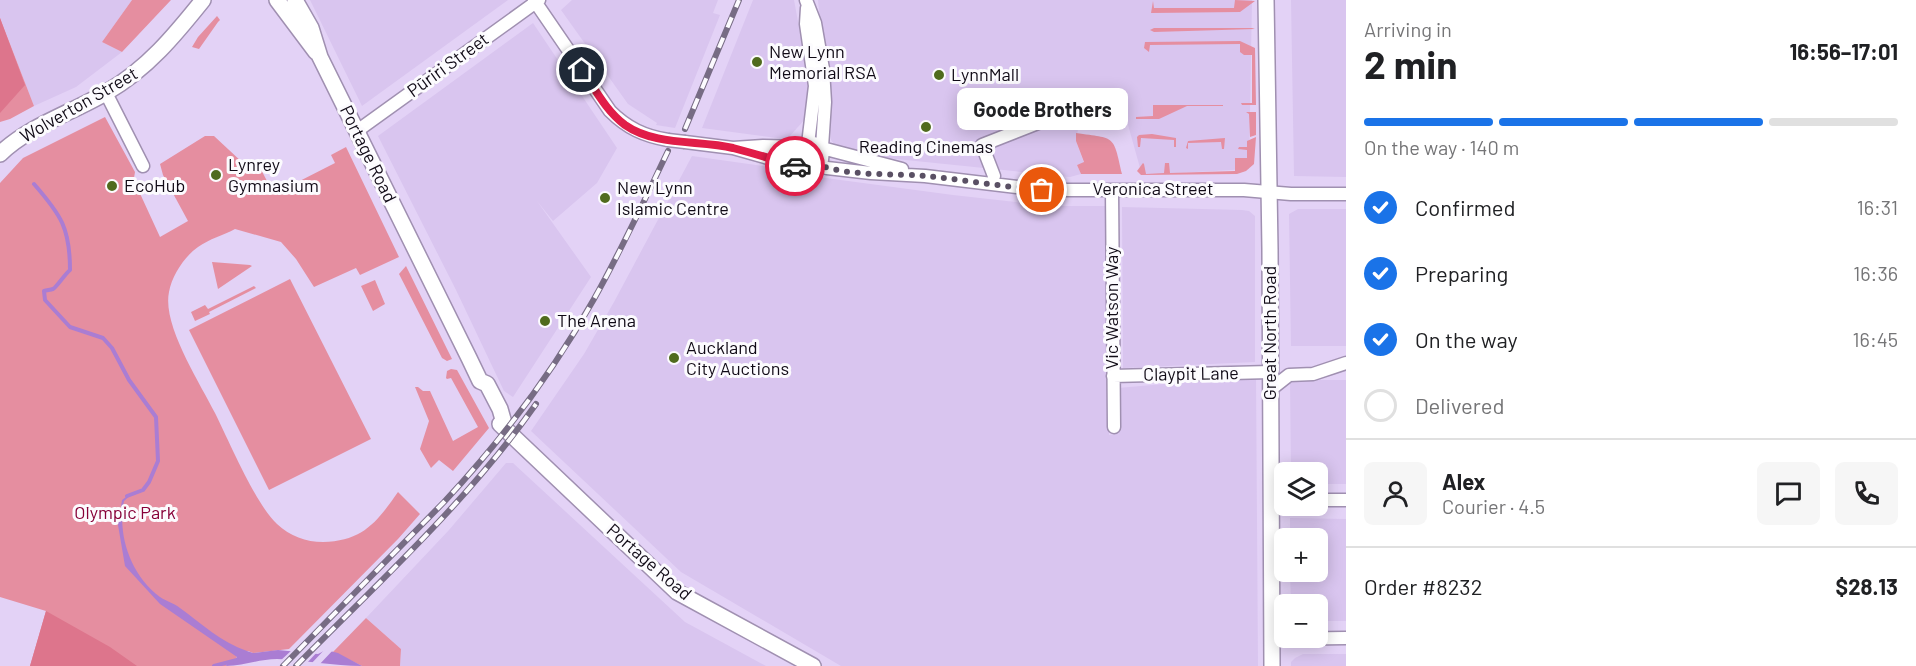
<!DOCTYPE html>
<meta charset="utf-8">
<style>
body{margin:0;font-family:Barlow,sans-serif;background:#f6f6f6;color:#202124;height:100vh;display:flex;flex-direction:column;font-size:22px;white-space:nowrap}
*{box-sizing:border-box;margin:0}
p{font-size:20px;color:#757577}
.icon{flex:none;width:33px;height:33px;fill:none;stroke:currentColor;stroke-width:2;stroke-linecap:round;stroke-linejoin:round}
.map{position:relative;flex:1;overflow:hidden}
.details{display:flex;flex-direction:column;background:#fff;width:570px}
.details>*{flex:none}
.buttons{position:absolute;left:1274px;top:462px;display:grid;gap:12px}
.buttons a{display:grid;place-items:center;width:54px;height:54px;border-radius:9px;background:#fff;box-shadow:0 3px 15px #0003;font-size:30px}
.pin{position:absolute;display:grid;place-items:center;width:51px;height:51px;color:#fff;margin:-26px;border:3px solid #fff;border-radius:50%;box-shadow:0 2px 6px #0007}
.courier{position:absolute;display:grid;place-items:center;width:60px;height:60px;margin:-30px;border:4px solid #e11d48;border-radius:50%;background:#fff;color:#222;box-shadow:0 2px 8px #0007}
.bubble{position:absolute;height:42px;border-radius:9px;background:#fff;box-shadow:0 3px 15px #0003;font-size:20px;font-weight:700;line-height:42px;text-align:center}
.head em{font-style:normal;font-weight:700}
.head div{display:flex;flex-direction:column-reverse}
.head{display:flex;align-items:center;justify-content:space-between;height:102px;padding:0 18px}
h1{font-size:39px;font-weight:700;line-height:45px}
.bar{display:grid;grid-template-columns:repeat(4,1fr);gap:9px 6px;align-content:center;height:72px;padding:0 18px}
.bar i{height:8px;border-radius:4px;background:#e0e0e0}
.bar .selected{background:#1a73e8}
.bar p{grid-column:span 4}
.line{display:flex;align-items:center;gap:15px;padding:0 18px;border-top:2px solid #e0e0e0}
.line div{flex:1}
.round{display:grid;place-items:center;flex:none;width:63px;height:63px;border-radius:9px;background:#f6f6f6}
ol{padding:0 18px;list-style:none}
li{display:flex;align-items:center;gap:18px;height:66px}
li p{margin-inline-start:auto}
li .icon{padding:6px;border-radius:50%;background:#1a73e8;color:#fff;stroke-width:4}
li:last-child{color:#757577}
li i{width:33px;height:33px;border:3px solid #e0e0e0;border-radius:50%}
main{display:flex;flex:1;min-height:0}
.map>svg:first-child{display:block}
.built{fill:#d9c5ef}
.green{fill:#e58ea0}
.forest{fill:#dd758c}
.water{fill:#aa7dd3}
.pier{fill:#e3d2f6}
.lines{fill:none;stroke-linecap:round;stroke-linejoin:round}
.stream{stroke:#aa7dd3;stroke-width:4}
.minor-casing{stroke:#a090b1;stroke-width:15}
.major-casing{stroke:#a090b1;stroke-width:18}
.minor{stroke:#fff;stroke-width:12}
.major{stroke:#fff;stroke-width:15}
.rail-casing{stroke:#776c84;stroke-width:6}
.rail{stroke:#fcfbfe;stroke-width:4;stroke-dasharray:11;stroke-linecap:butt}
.minor-bridge-casing{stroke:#a090b1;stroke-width:15;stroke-linecap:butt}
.minor-bridge{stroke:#fff;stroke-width:12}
.done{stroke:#5a5064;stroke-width:6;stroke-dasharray:0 10.8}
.route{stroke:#e11d48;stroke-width:8}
.poi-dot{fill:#506b1e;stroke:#fcfbfe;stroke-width:2}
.labels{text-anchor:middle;stroke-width:6;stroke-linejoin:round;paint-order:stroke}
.poi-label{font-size:18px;fill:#100a16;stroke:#fcfbfe;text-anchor:start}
.street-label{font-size:18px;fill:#100a16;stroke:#fcfbfe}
.park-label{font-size:18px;fill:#870038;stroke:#fcfbfe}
</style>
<main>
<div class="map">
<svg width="1346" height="666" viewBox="0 0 1346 666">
<rect width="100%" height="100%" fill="#e3d2f6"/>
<path class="built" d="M0 0H132L102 42 122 52 76 87 34 106 0 18Z
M310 0H508L362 106Z
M572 0H718L713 13 720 15 675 128 656 125 657 123 628 104 561 10Z
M753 0H794L809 81V101L807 117 788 138 784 139 702 128Z
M818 0H1252L1249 169 1142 175 1125 114 1082 106 1076 141 1084 163 1077 165 1081 174 1070 177 867 156 836 147 831 140Z
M1291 0H1346V177L1294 176Z
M533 23 617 148 597 183 553 221 537 201 591 277 513 397 504 391 456 290 378 136Z
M692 156 763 166 788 173 953 195 1050 206H1109V435L1119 433 1118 388 1256 376 1258 666H841L681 572 531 431 584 354 614 302Z
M1122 207 1242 210 1249 211 1255 216V362L1123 368Z
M1298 209H1346V346H1291L1289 214Z
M1290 380H1346V484H1317V472H1291Z
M506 463H513L685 622 766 666H400L401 649 366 618 449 530Z
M1290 518 1346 519V621H1317V604H1291L1290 572H1317V538H1290Z
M1303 654H1346V666H1291V662L1295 658Z"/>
<path class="green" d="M132 0H171L122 52 102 42Z
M1235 0 1255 1 1240 12 1151 13 1153 1 1154 8H1234Z
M217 16 220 20 218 22 199 49 192 47 198 37Z
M0 18 34 106 10 119 0 122Z
M1154 28H1252L1255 29 1154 32 1150 30Z
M1240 41 1255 48 1256 105H1242L1241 103H1252V55H1244L1240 52V44L1150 45 1149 52 1144 48 1145 42Z
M1153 105H1223V106H1187L1159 119H1136V117L1153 116Z
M1246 112H1256V135L1250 137 1249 114Z
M105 117 135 172 133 184 137 187 160 237 188 221 163 175 160 164 205 136H214L243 163 256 160 267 181 278 183 282 190 335 163 331 155 346 147 399 257 360 275 356 268 314 287 296 259 281 242 235 229C224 235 209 239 198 247 185 256 172 275 169 292 162 325 200 383 215 413 229 441 256 505 277 524 290 536 306 542 323 542 363 541 377 522 398 492L420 514 398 539 289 649 253 653 248 651 235 654 237 657 233 662 227 663 226 666H30L46 611 0 597V183L23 158Z
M1076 133C1116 139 1113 134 1122 174H1081L1077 165 1084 162 1076 141Z
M1152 134 1176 138V147H1174V140L1141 138 1140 147H1138L1137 137 1139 135Z
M1256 137 1254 164 1246 171 1237 174 1141 175 1137 171 1143 163 1144 164 1146 174 1164 173 1165 163H1169L1170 173 1235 171V158H1247V150L1238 149 1239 147H1247V141Z
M1225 138 1224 149H1222L1221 142 1188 143V149L1186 148 1188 141Z
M212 262 250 265 252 266 218 289Z
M406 266 452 359 447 361 442 358 399 274Z
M290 279 371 439 269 490 189 330Z
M375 280 385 304 373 311 361 286Z
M254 286 256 288 209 312 210 314 195 321 191 312 205 305 208 309Z
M451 369 457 370 489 428 453 471 439 460 431 468 420 449 429 421 415 387H418L423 391H430L453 441 478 427 451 378 447 379 446 378 447 371Z
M366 618 401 649 400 666H362L333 652Z"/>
<path class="forest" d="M0 18 25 85 0 113Z
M46 611 110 647 137 666H30Z"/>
<path class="water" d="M130 494 131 495 124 501C117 536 131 575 160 597 166 601 174 603 180 608 202 624 221 642 247 651L253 653 278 650 318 654 326 650 338 653 362 666C333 666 306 660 277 659 259 659 243 666 226 666L227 663 233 662 237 657 160 604 125 566 118 525 122 500Z"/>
<path class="pier" d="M327 647 334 649 318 666 310 665Z
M293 649 317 651 320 649 305 665 279 662Z"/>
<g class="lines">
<path class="stream" d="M34 184C61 215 70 228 70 270 65 274 56 288 53 289 50 290 47 290 44 291L45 300 70 327 103 338 112 348 129 380 156 417 158 461 149 482 143 490 127 496
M214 666 237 660"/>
<g class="minor-casing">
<path id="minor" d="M534 0 610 111C627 128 644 136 668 140
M806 0 815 23 823 69 825 102 822 147
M807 8 806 24 815 86 808 144
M106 93 143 166
M357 131 539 0
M685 142 733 148 800 167 813 165
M733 148 763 146 804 147 814 143 819 145 823 150 822 160 816 164 807 163 802 154 804 147
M822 148 902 169
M816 164 827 168 871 173 925 176 1042 190H1244L1291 194H1346
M994 176 982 145 1056 116 1064 109
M1112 190 1114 427
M1113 376 1270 372
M1270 390 1289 375 1313 374 1346 363
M1271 500H1284
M1317 500H1346
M1271 639 1346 638"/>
</g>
<g class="major-casing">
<path id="major" d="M277 0 316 52
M295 0 311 28 320 57 469 358 480 381 487 384 500 409 506 430
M1266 0 1270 249 1272 666
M0 154C30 125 72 113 107 92 147 69 175 35 203 0
M500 424 677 592 813 666"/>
</g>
<use href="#minor" class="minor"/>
<use href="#major" class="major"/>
<g class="rail-casing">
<path id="rail" d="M685 129 739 0
M283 666 444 502C501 441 553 372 594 299 621 251 644 201 668 151
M296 666C379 582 468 501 536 404"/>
</g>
<use href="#rail" class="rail"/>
<g class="minor-bridge-casing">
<path id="minor-bridge" d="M668 140 685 142"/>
</g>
<use href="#minor-bridge" class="minor-bridge"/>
</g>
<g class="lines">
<path class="done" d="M795 166 807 168 816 164C849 177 892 173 927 176 965 180 1004 187 1042 190"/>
<path class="route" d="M582 70C595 89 606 111 625 125 655 146 698 140 733 148 752 153 776 160 795 166"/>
</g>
<g class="poi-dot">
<circle cx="757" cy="62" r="6"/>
<circle cx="939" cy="75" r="6"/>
<circle cx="926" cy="127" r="6"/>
<circle cx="216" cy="175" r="6"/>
<circle cx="112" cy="186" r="6"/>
<circle cx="605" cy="198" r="6"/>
<circle cx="545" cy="321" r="6"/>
<circle cx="674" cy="358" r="6"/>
</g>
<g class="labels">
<g class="poi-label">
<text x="769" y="58">New Lynn<tspan x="769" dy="21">Memorial RSA</tspan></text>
<text x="951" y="81">LynnMall</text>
<text x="926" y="153" text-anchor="middle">Reading Cinemas</text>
<text x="228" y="171">Lynrey<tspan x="228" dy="21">Gymnasium</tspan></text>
<text x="124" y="192">EcoHub</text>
<text x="617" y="194">New Lynn<tspan x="617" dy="21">Islamic Centre</tspan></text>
<text x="557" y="327">The Arena</text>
<text x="686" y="354">Auckland<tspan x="686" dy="21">City Auctions</tspan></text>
</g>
<g class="street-label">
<text transform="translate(448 65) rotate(-36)" y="6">Pūriri Street</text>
<text transform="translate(79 105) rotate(-30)" y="6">Wolverton Street</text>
<text transform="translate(368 154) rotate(64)" y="6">Portage Road</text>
<text x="1153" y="195">Veronica Street</text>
<text transform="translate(1112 308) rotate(-90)" y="6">Vic Watson Way</text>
<text transform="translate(1270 333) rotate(-90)" y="6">Great North Road</text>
<text transform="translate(1191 374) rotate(-1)" y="6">Claypit Lane</text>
<text transform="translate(649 562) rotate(41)" y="6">Portage Road</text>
</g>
<g class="park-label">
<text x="125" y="519">Olympic Park</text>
</g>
</g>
</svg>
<div class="buttons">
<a><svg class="icon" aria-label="layers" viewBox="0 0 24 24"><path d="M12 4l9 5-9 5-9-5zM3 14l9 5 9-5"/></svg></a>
<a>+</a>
<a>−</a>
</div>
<div class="pin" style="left:1042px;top:190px;background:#ea580c"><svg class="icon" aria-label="bag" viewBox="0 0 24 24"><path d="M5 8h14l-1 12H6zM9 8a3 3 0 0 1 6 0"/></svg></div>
<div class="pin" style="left:582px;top:70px;background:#1f2937"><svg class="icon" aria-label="home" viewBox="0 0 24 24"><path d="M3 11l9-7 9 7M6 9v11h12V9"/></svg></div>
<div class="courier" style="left:795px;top:166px"><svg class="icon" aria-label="car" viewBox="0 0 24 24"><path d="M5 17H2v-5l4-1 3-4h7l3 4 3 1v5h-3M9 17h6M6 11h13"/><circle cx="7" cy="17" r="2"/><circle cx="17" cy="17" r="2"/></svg></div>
<div class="bubble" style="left:957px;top:88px;width:171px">Goode Brothers</div>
</div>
<section class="details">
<div class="head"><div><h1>2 min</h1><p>Arriving in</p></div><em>16:56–17:01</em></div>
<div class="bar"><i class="selected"></i><i class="selected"></i><i class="selected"></i><i></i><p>On the way · 140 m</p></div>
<ol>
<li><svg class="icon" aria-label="check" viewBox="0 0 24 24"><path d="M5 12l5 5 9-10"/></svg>Confirmed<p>16:31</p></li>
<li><svg class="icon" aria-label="check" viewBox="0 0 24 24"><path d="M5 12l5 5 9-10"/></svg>Preparing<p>16:36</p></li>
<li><svg class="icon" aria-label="check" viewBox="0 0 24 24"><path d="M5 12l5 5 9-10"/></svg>On the way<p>16:45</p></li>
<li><i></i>Delivered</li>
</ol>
<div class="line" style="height:108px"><a class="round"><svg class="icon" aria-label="person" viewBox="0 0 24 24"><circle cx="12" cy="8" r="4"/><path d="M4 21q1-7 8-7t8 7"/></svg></a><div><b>Alex</b><p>Courier · 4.5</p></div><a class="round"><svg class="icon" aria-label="chat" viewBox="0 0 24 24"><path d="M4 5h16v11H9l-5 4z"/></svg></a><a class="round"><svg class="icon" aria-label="phone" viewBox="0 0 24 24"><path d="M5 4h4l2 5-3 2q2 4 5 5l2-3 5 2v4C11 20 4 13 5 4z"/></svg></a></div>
<div class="line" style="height:78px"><div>Order #8232</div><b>$28.13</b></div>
</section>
</main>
